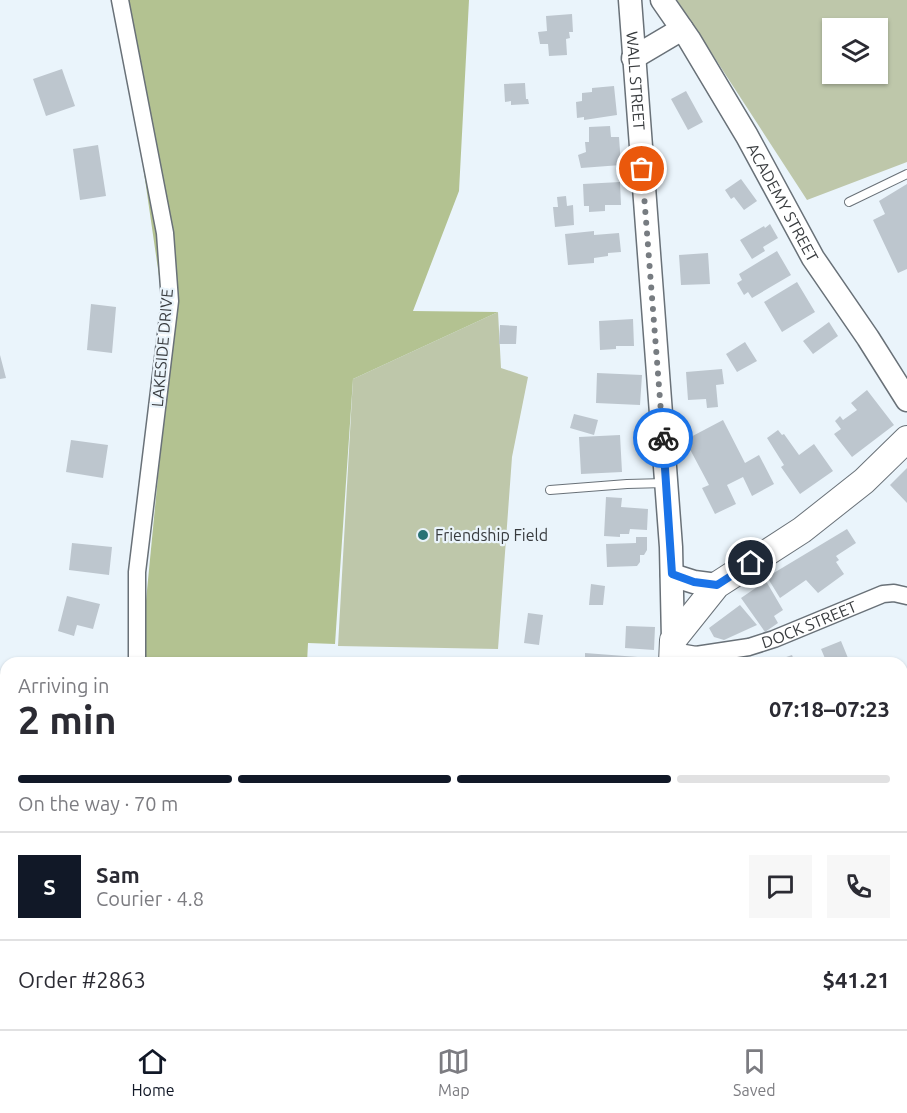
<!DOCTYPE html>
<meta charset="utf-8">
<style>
body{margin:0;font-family:Ubuntu,sans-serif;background:#f7f7f7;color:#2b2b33;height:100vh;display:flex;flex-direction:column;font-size:22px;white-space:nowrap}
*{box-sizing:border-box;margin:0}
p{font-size:20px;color:#7c7c81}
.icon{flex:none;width:33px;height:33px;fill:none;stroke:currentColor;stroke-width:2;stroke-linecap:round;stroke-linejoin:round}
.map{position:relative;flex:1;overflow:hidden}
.drawer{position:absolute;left:0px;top:657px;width:908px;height:372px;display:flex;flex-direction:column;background:#fff;border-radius:18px 18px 0 0;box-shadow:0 2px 4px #0004}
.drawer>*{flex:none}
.buttons{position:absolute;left:822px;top:18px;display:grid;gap:12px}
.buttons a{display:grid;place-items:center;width:66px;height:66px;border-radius:0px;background:#fff;box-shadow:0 2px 4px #0004;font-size:30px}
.pin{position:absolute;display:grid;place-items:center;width:51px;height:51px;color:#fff;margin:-26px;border:3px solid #fff;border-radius:50%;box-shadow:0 2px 6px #0007}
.courier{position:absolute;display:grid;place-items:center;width:60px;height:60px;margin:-30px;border:4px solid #1a73e8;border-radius:50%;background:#fff;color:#222;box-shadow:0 2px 8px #0007}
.headline em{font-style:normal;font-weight:700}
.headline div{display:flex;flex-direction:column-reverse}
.headline{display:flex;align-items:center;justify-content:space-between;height:102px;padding:0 18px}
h1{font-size:39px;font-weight:700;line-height:45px}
.bar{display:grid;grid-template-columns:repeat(4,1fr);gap:9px 6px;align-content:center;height:72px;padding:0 18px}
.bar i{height:8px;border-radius:4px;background:#e1e1e2}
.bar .selected{background:#111827}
.bar p{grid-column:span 4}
.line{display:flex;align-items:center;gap:15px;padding:0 18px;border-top:2px solid #e1e1e2}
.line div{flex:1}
.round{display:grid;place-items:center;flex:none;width:63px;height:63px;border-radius:0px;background:#f7f7f7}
.tabs{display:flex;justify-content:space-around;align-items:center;height:84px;border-top:2px solid #e1e1e2;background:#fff;font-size:16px;color:#7c7c81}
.tabs a{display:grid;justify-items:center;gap:3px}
.tabs .selected{color:#111827}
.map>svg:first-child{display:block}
.green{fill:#bec7aa;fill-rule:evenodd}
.forest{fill:#b3c291}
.building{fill:#bdc6ce}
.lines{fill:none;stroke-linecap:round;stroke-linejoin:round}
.lane-casing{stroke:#697178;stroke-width:10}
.street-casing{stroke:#697178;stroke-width:19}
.secondary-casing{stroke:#697178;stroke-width:25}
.primary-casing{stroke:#697178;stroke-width:28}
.lane{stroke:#fff;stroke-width:8}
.street{stroke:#fff;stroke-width:16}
.secondary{stroke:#fff;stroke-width:22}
.primary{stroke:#fff;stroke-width:26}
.done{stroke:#777c81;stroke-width:6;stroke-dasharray:0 10.8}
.route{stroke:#1a73e8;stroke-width:8}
.poi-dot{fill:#297375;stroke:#eaf4fb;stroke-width:2}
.labels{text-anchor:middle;stroke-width:4.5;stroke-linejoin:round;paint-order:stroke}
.street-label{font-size:16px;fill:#393c3f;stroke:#eaf4fb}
.poi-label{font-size:16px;fill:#393c3f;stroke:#eaf4fb;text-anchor:start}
</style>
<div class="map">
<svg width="907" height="1029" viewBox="0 0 907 1029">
<rect width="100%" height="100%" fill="#eaf4fb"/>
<path class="green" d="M677 0H907V162L807 200ZM832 28H878V74H832Z
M498 312 501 368 528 377 512 457 498 649 338 646 353 379Z"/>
<path class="forest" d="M119 0H469L459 191 413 311 498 312 353 379 335 644 308 643 307 663H140L170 352Z"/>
<path class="building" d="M572 14 573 32H569L570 38 566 39 567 55 549 56 548 44H540L538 32 547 31 546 16Z
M62 69 75 106 46 116 33 79Z
M525 83 526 99H528L529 104 511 105V101L505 102 504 84Z
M614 86 617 115 584 120V117L577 118 576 102 582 101V93L592 92V88Z
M686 91 703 122 688 130 671 99Z
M610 126 611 137H619L621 165 581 168 578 155 586 152 585 142H589V127Z
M98 145 106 196 80 200 73 149Z
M741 179 757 201 744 210 734 197 731 199 725 190Z
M620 182 621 205H605V211L589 212V206H584L583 184Z
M907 184V269L898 273 873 220 885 214 879 201Z
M566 196 567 206 573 205 574 225 555 227 553 207H558L557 197Z
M770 224 778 238 763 247 765 251 752 259 740 240 764 226 765 228Z
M594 231V235L619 233 621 252 608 253V256L594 258V263L568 265 565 234Z
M777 251 791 275 752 298 748 292 744 295 737 283 742 280 739 274Z
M708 253 710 284 681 285 679 255Z
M797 282 815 312 782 332 764 302Z
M91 304 116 307 112 353 87 350Z
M633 319 634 346H616V349L600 350 599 321Z
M829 322 838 336 813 354 803 341Z
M500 325 517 326 516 344H499Z
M745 342 757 361 737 372 726 354Z
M0 355 6 378 0 379Z
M722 369 724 384 716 385 718 407 707 408 706 399 688 400 686 372Z
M597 373 642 375 640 405 596 403Z
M867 390 894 425 852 457 834 434 841 429 835 421 840 416 843 420 857 410 851 403Z
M574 414 598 420 594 435 570 428Z
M723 420 745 463 759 455 774 484 752 496 743 477 727 485 736 504 715 514 702 488 709 485 685 440Z
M778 430 782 435 784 434 799 455 814 444 833 471 800 494 781 467 784 465 767 438Z
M620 435 622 472 581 474 579 437Z
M71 440 108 445 103 478 66 472Z
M907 468V503L890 485Z
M606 497 622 498 621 507 648 509 647 530 630 529 629 534H620V537L604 536Z
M847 529 856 543 836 556 839 560 836 562 844 574 818 593 806 580 780 598 767 577Z
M636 537H647V550L644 555H640V562L637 566 607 567 606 544 636 543Z
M72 543 112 547 109 575 69 570Z
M766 581 783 610 774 616 778 623 765 632 741 598Z
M591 584 605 586 603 605H589Z
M67 596 100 604 93 629 77 625 74 636 58 631Z
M740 605 757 625 724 640 714 637 709 628Z
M528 613 543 615 539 645 524 643Z
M626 626 655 627 654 650 625 648Z
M841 641 850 663H827L821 649Z
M585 653 651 658V663H585Z
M792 655 795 663H769Z
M6 844V882L0 885V847Z
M902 916 907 918V957L902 968Z
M0 935 6 937V962L0 960Z
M0 996 6 998V1023H24L22 1029H11L0 1025Z
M123 1023H138L142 1024 140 1029H121Z
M578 1023H632L633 1029H579Z
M686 1023H716L717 1029H687Z
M737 1023H781L782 1029H738Z
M796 1023H847L844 1029H807Z"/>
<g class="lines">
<g class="lane-casing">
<path id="lane" d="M849 202 907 174
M550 490 627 484 665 483
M552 1023 553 1029
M661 1023 662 1029
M725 1023 726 1029"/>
</g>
<g class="street-casing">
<g id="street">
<path d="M120 0 165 233 170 301 137 572V663"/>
<path id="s1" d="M673 651 696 655 749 647 774 639 883 594 894 593 907 596"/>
<path d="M902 733 907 728"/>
<path d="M0 751 6 759"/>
<path d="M185 1023 188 1029"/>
<path d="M238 1023 242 1029"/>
<path d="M484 1023 485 1029"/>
<path d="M45 1029 47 1023"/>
</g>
</g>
<g class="secondary-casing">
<g id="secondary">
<path id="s2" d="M630 0 671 547 673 640"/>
<path id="s3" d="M662 0 689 39 747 136 813 258 868 338 907 400"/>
<path d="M633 58 682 29"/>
<path d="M672 575 694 582 717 585"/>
<path d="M902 1013 907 1015"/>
</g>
</g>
<g class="primary-casing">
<path id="primary" d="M672 663 673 640 717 585 802 530 864 481 907 439
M352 1029 386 1023"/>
</g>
<use href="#lane" class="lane"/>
<use href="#street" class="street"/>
<use href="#secondary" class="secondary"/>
<use href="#primary" class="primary"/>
</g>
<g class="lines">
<path class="done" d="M642 169 663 438"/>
<path class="route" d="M663 438 672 574 694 582 717 585 751 563"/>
</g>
<circle class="poi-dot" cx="423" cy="535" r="6"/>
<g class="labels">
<g class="street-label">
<text dy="6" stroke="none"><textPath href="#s2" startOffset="81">WALL STREET</textPath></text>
<text dy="6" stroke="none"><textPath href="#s3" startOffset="236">ACADEMY STREET</textPath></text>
<text transform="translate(162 348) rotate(-85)" y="6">LAKESIDE DRIVE</text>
<text dy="6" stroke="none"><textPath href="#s1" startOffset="141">DOCK STREET</textPath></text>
</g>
<g class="poi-label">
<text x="435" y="541">Friendship Field</text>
</g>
</g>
</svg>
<div class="buttons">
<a><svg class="icon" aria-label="layers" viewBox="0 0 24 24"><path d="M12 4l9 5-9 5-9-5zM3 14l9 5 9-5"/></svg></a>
</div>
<div class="pin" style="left:642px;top:169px;background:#ea580c"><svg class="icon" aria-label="bag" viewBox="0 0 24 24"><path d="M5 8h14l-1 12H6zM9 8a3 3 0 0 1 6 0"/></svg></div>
<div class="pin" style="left:751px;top:563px;background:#1f2937"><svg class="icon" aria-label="home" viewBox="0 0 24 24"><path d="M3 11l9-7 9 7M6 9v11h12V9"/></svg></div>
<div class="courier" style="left:663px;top:438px"><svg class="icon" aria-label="bike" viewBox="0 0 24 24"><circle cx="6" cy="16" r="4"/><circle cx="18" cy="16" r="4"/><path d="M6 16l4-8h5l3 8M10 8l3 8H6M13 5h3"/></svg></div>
<section class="drawer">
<div class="headline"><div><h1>2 min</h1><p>Arriving in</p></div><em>07:18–07:23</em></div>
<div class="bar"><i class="selected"></i><i class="selected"></i><i class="selected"></i><i></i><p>On the way · 70 m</p></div>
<div class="line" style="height:108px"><b class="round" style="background:#111827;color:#fff">S</b><div><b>Sam</b><p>Courier · 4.8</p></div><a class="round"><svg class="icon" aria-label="chat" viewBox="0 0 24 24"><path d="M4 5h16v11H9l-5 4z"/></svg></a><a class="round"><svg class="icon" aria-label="phone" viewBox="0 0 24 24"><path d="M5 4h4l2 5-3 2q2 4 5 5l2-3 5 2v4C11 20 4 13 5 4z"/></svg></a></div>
<div class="line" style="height:78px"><div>Order #2863</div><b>$41.21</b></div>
</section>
</div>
<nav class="tabs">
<a class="selected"><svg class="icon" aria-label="home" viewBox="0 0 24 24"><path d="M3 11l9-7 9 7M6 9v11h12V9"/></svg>Home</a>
<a><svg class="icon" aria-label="map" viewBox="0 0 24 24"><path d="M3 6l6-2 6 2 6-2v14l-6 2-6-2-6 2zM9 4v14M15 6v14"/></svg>Map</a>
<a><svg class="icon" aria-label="saved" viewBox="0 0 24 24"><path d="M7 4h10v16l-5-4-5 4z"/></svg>Saved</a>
</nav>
